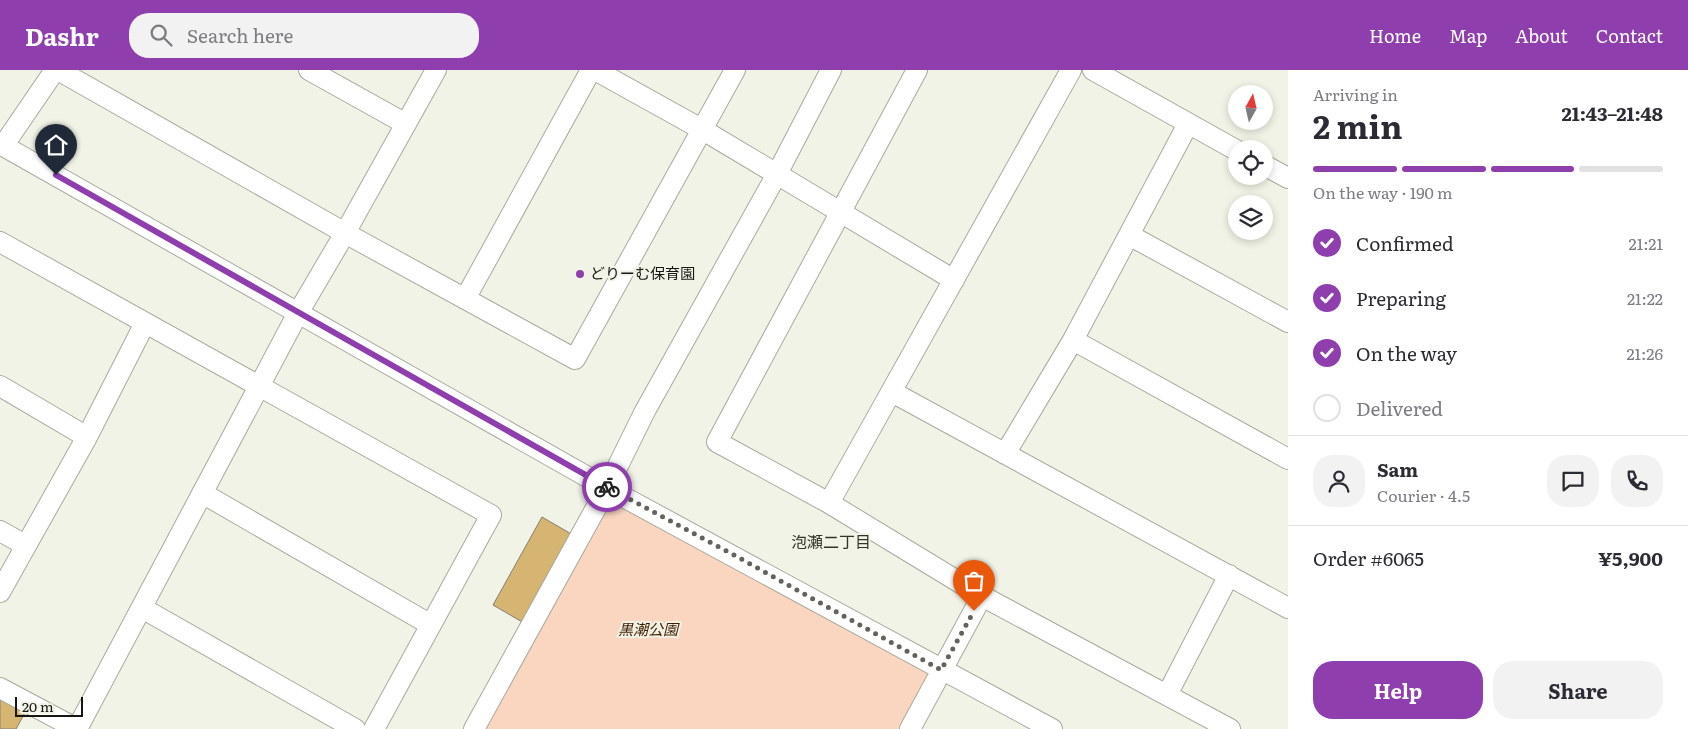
<!DOCTYPE html>
<meta charset="utf-8">
<style>
body{margin:0;font-family:Literata,"Noto Sans JP",serif;background:#f2f2f3;color:#2b2b33;height:100vh;display:flex;flex-direction:column;font-size:19px;white-space:nowrap}
*{box-sizing:border-box;margin:0}
p{font-size:16px;color:#7c7c81}
.icon{flex:none;width:28px;height:28px;fill:none;stroke:currentColor;stroke-width:2;stroke-linecap:round;stroke-linejoin:round}
.map{position:relative;flex:1;overflow:hidden}
.drawer{display:flex;flex-direction:column;background:#fff;width:400px}
.drawer>*{flex:none}
.needle{width:32px;rotate:8deg}
.fabs{position:absolute;left:1228px;top:15px;display:grid;gap:10px}
.fabs a{display:grid;place-items:center;width:45px;height:45px;border-radius:50%;background:#fff;box-shadow:0 2px 8px #0003;font-size:25px}
.scale{position:absolute;left:15px;bottom:12px;width:68px;box-sizing:border-box;padding-left:5px;border:2px solid #161712;border-top:0;font-size:14px;line-height:18px;white-space:nowrap;color:#161712;-webkit-text-stroke:4px #f0f3e5;paint-order:stroke}
.pin{position:absolute;display:grid;place-items:center;width:42px;height:42px;color:#fff;margin:-51px -21px;border-radius:50% 50% 50% 0;rotate:-45deg;box-shadow:0 0 5px #0007}
.pin .icon{rotate:45deg}
.courier{position:absolute;display:grid;place-items:center;width:50px;height:50px;margin:-25px;border:4px solid #8f3eae;border-radius:50%;background:#fff;color:#222;box-shadow:0 1px 6px #0007}
.head em{font-style:normal;font-weight:700}
.head div{display:flex;flex-direction:column-reverse}
.head{display:flex;align-items:center;justify-content:space-between;height:85px;padding:0 25px}
h1{font-size:32px;font-weight:700;line-height:38px}
.bar{display:grid;grid-template-columns:repeat(4,1fr);gap:8px 5px;align-content:center;height:60px;padding:0 25px}
.bar i{height:6px;border-radius:4px;background:#e1e1e2}
.bar .selected{background:#8f3eae}
.bar p{grid-column:span 4}
.line{display:flex;align-items:center;gap:12px;padding:0 25px;border-top:1px solid #e1e1e2}
.line div{flex:1}
.round{display:grid;place-items:center;flex:none;width:52px;height:52px;border-radius:20px;background:#f2f2f3}
ol{padding:0 25px;list-style:none}
li{display:flex;align-items:center;gap:15px;height:55px}
li p{margin-inline-start:auto}
li .icon{padding:5px;border-radius:50%;background:#8f3eae;color:#fff;stroke-width:4}
li:last-child{color:#7c7c81}
li i{width:28px;height:28px;border:2px solid #e1e1e2;border-radius:50%}
.primary-button{display:flex;gap:10px;margin-top:auto;padding:10px 25px}
.primary-button a{flex:1;height:58px;border-radius:20px;background:#8f3eae;color:#fff;font-size:20px;font-weight:700;line-height:58px;text-align:center}
.primary-button a+a{background:#f2f2f3;color:#2b2b33}
header{display:flex;align-items:center;gap:30px;box-sizing:border-box;height:70px;padding:0 25px;background:#8f3eae;color:#fff}
header strong{font-size:24px}
nav{display:flex;gap:28px;margin-inline-start:auto;font-size:18px}
.search{width:350px;height:45px;background:#f2f2f3;display:flex;align-items:center;gap:12px;box-sizing:border-box;padding:0 18px;border-radius:20px;color:#7c7c81;font-size:19px}
main{display:flex;flex:1;min-height:0}
.map>svg:first-child{display:block}
.green{fill:#fad6c0}
.building{fill:#d6b572;stroke:#847e72}
.lines{fill:none;stroke-linecap:round;stroke-linejoin:round}
.street-casing{stroke:#a8aa9d;stroke-width:22}
.street{stroke:#fff;stroke-width:20}
.done{stroke:#62645c;stroke-width:5;stroke-dasharray:0 9}
.route{stroke:#8f3eae;stroke-width:6}
.poi-dot{fill:#8f3eae;stroke:#f0f3e5;stroke-width:2}
.labels{text-anchor:middle;stroke-width:4;stroke-linejoin:round;paint-order:stroke}
.poi-label{font-size:15px;fill:#161712;stroke:#f0f3e5;text-anchor:start}
.park-label{font-size:15px;font-style:italic;fill:#441c00;stroke:#f0f3e5}
.neighbourhood-label{font-size:16px;fill:#323429;stroke:#f0f3e5}
</style>
<header>
<strong>Dashr</strong>
<div class="search"><svg class="icon" aria-label="search" viewBox="0 0 24 24"><circle cx="10" cy="10" r="6"/><path d="M15 15l6 6"/></svg>Search here</div>
<nav><a>Home</a><a>Map</a><a>About</a><a>Contact</a></nav>
</header>
<main>
<div class="map">
<svg width="1288" height="659" viewBox="0 0 1288 659">
<rect width="100%" height="100%" fill="#f0f3e5"/>
<path class="green" d="M609 424 933 602 902 659H480Z"/>
<path class="building" d="M542 447 573 465 524 553 493 535Z
M0 629 26 641 16 659H0Z"/>
<g class="lines">
<g class="street-casing">
<path id="street" d="M58 0 345 163 575 289 735 0
M309 0 406 54
M595 0 703 60 954 210
M917 0 717 372 829 433 982 526 1230 659
M1093 0 1236 80
M0 74 607 418 1052 659
M3 76 55 0
M1264 95 1288 108
M1129 165 1288 252
M0 172 491 445 374 659
M465 229 591 0
M1073 270 1288 389
M0 316 87 367
M892 322 1288 538
M1005 384 1073 270 1188 54
M202 423 431 555
M829 433 1071 0
M0 461 25 475
M0 522 87 367 145 253
M142 538 355 659
M0 618 77 659
M1167 625 1229 505
M77 659 298 243 345 163 436 0
M474 659 607 418 645 341 777 104 831 0
M910 659 982 526"/>
</g>
<use href="#street" class="street"/>
</g>
<g class="lines">
<path class="done" d="M607 417 734 485 941 600 974 541"/>
<path class="route" d="M56 105 607 417"/>
</g>
<circle class="poi-dot" cx="580" cy="204" r="5"/>
<g class="labels">
<g class="poi-label">
<text x="590" y="209">どりーむ保育園</text>
</g>
<g class="park-label">
<text x="648" y="565">黒潮公園</text>
</g>
<g class="neighbourhood-label">
<text x="831" y="478">泡瀬二丁目</text>
</g>
</g>
</svg>
<div class="fabs">
<a><svg class="needle" viewBox="-14 -14 28 28"><path d="M0-13l5 13h-10z" fill="#e53935"/><path d="M0 13l5-13h-10z" fill="#7c7c81"/></svg></a>
<a><svg class="icon" aria-label="locate" viewBox="0 0 24 24"><circle cx="12" cy="12" r="6"/><path d="M12 2v4M12 18v4M2 12h4M18 12h4"/></svg></a>
<a><svg class="icon" aria-label="layers" viewBox="0 0 24 24"><path d="M12 4l9 5-9 5-9-5zM3 14l9 5 9-5"/></svg></a>
</div>
<div class="scale">20 m</div>
<div class="pin" style="left:974px;top:541px;background:#ea580c"><svg class="icon" aria-label="bag" viewBox="0 0 24 24"><path d="M5 8h14l-1 12H6zM9 8a3 3 0 0 1 6 0"/></svg></div>
<div class="pin" style="left:56px;top:105px;background:#1f2937"><svg class="icon" aria-label="home" viewBox="0 0 24 24"><path d="M3 11l9-7 9 7M6 9v11h12V9"/></svg></div>
<div class="courier" style="left:607px;top:417px"><svg class="icon" aria-label="bike" viewBox="0 0 24 24"><circle cx="6" cy="16" r="4"/><circle cx="18" cy="16" r="4"/><path d="M6 16l4-8h5l3 8M10 8l3 8H6M13 5h3"/></svg></div>
</div>
<section class="drawer">
<div class="head"><div><h1>2 min</h1><p>Arriving in</p></div><em>21:43–21:48</em></div>
<div class="bar"><i class="selected"></i><i class="selected"></i><i class="selected"></i><i></i><p>On the way · 190 m</p></div>
<ol>
<li><svg class="icon" aria-label="check" viewBox="0 0 24 24"><path d="M5 12l5 5 9-10"/></svg>Confirmed<p>21:21</p></li>
<li><svg class="icon" aria-label="check" viewBox="0 0 24 24"><path d="M5 12l5 5 9-10"/></svg>Preparing<p>21:22</p></li>
<li><svg class="icon" aria-label="check" viewBox="0 0 24 24"><path d="M5 12l5 5 9-10"/></svg>On the way<p>21:26</p></li>
<li><i></i>Delivered</li>
</ol>
<div class="line" style="height:90px"><a class="round"><svg class="icon" aria-label="person" viewBox="0 0 24 24"><circle cx="12" cy="8" r="4"/><path d="M4 21q1-7 8-7t8 7"/></svg></a><div><b>Sam</b><p>Courier · 4.5</p></div><a class="round"><svg class="icon" aria-label="chat" viewBox="0 0 24 24"><path d="M4 5h16v11H9l-5 4z"/></svg></a><a class="round"><svg class="icon" aria-label="phone" viewBox="0 0 24 24"><path d="M5 4h4l2 5-3 2q2 4 5 5l2-3 5 2v4C11 20 4 13 5 4z"/></svg></a></div>
<div class="line" style="height:65px"><div>Order #6065</div><b>¥5,900</b></div>
<div class="primary-button"><a>Help</a><a>Share</a></div>
</section>
</main>
